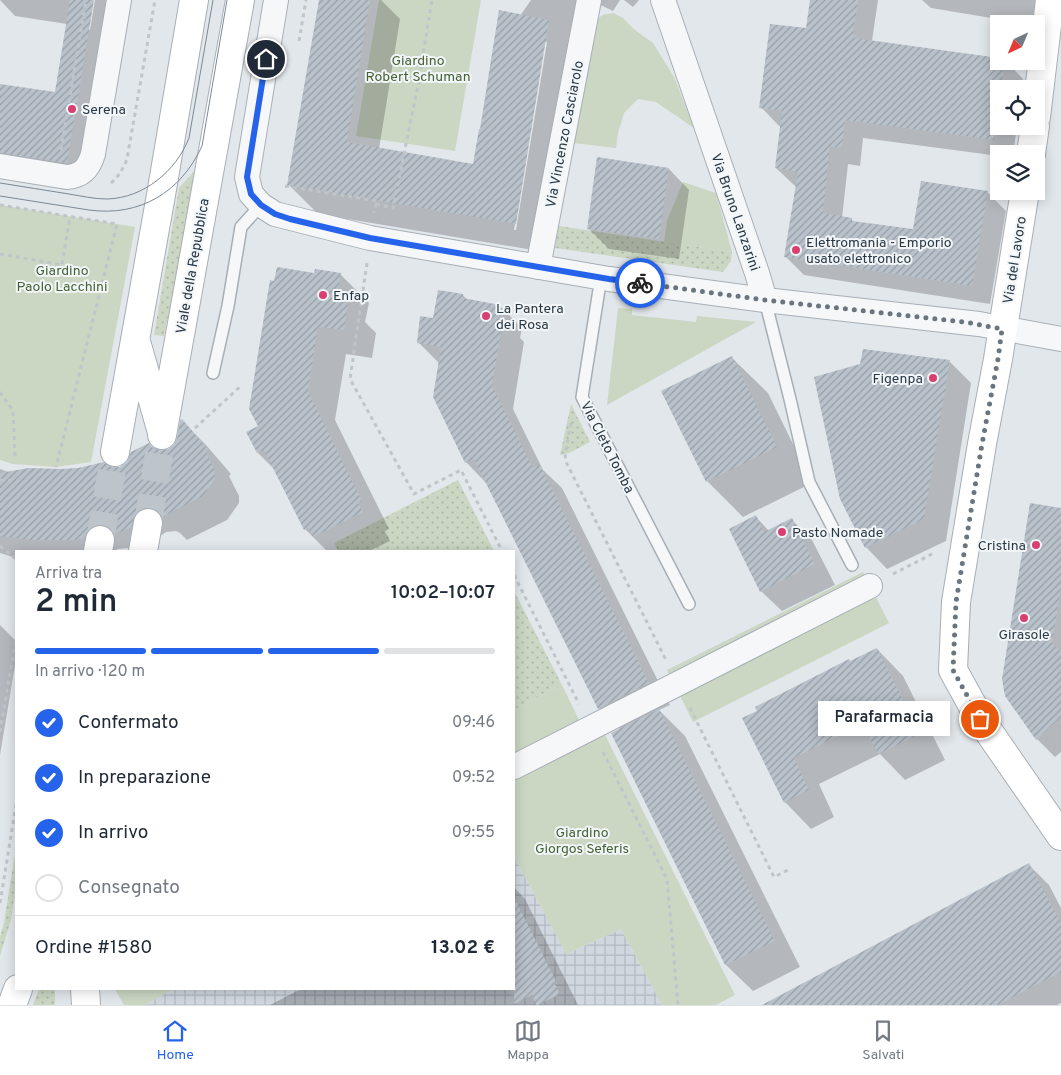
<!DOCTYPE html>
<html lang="it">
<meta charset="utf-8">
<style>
body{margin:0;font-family:Overpass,sans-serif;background:#f2f2f3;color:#1f2937;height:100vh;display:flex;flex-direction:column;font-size:19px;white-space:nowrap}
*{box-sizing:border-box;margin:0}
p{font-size:16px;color:#747a83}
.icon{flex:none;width:28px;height:28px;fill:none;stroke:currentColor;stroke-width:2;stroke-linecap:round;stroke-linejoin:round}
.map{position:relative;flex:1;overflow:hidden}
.side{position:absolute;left:15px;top:550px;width:500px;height:440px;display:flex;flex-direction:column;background:#fff;border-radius:0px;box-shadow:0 2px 12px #0003}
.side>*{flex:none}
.needle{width:32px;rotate:224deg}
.tools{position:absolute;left:990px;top:15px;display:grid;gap:10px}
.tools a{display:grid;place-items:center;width:55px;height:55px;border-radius:0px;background:#fff;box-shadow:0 2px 12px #0003;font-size:25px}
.pin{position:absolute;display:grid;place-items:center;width:42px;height:42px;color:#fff;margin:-21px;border:2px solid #fff;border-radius:50%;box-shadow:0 1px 5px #0007}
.courier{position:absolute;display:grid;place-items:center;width:50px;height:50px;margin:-25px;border:4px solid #2563eb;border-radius:50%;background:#fff;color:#222;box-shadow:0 1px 6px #0007}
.bubble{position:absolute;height:35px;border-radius:0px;background:#fff;box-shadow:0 2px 12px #0003;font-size:16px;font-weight:600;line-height:35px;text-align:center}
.head em{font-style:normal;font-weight:600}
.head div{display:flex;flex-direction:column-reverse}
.head{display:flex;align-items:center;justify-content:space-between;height:85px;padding:0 20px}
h1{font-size:32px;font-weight:600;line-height:38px}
.bar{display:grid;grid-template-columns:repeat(4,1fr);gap:8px 5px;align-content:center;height:60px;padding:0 20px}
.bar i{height:6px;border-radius:4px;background:#e0e1e3}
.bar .selected{background:#2563eb}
.bar p{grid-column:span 4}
.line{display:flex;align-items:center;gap:12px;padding:0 20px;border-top:1px solid #e0e1e3}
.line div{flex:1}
ol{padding:0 20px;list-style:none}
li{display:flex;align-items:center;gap:15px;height:55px}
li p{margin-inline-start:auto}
li .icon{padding:5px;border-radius:50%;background:#2563eb;color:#fff;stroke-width:4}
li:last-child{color:#747a83}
li i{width:28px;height:28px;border:2px solid #e0e1e3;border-radius:50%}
.tabs{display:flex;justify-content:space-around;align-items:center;height:70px;border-top:1px solid #e0e1e3;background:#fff;font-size:14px;color:#747a83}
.tabs a{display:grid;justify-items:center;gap:2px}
.tabs .selected{color:#2563eb}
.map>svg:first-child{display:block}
.industrial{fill:url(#industrial-grid)}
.grass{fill:url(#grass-dots)}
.green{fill:#cbd6c3}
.shadow{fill:#0003;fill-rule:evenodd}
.building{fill:url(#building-hatch)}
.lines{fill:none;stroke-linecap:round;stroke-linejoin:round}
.secondary-tunnel{stroke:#bdc4ca;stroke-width:28;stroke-dasharray:28 14;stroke-linecap:butt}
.lane-casing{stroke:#a7afb6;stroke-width:14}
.street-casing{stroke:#a7afb6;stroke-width:26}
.secondary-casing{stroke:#a7afb6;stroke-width:30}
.path{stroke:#c0c5ca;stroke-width:3;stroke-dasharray:4 4;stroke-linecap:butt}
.lane{stroke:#f5f7f9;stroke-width:11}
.street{stroke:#f5f7f9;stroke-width:24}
.secondary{stroke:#fff;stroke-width:28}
.tram{stroke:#7a8996;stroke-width:1}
.done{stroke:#6a757f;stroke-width:5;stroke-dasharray:0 9}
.route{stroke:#2563eb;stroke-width:6}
.poi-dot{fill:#d74070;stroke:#f2f6f8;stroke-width:2}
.labels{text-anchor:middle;stroke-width:4;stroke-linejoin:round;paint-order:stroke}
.park-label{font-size:14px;fill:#456235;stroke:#f2f6f8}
.poi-label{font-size:14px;fill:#293845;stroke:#f2f6f8;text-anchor:start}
.street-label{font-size:14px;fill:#293845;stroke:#f2f6f8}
</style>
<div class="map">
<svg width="1061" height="1005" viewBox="0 0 1061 1005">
<defs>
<pattern id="industrial-grid" width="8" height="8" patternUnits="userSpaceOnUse" patternTransform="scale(1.25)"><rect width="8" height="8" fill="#d0d7de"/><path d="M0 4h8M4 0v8" fill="none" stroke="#b3b9c0"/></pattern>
<pattern id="grass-dots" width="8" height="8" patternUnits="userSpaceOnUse" patternTransform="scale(1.25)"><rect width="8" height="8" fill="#cbd6c3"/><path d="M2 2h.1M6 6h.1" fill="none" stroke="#aeb8a9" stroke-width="1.8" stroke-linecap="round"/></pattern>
<pattern id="building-hatch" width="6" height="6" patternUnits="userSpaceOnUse" patternTransform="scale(1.25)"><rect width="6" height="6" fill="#b9c1ca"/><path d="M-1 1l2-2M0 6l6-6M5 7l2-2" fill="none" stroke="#969ea6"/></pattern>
</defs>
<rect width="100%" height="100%" fill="#e2e7eb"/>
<path class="industrial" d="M514 856 566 954 621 929 662 1005H144L174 989H514Z"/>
<path class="grass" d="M199 166 164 336 154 335 179 188Z
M559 226 732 252 731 261 723 272 555 248Z
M571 404 590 442 569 453 560 455Z
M458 480 494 551H338L334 543Z
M514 591 562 685 514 710Z
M16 848V885L11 920 0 956V937L4 923Z
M39 989H55V1005H33Z"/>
<path class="green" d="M379 0H481L455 151 356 136Z
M613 13 623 18 635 30 653 43 674 77 694 128 656 102 638 99 624 113 618 133 616 148 573 143 592 25 602 15Z
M683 182 716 193 732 252 664 242 667 221Z
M0 205 135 227 91 462 56 467 13 464 0 460Z
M618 308 632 309V315L696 322 697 316 756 322 607 405Z
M863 572 889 623 693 722 679 694 604 733 735 995 716 1005H662L621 929 566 954 514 856V710L562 685 581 724 671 679 667 670Z
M115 989H174L144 1005H124Z"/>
<path class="shadow" d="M0 0H92L88 28 90 30 95 0H118L88 184 24 173H0V85L56 93 67 24 15 16Z
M320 0H381L400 19 379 149 474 165 520 16 531 0H585L545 252 318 214 289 185ZM544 42H547L516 230H514Z
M590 0H620L613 11Z
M624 0H639L633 7Z
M811 0H878L872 41 999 61H1006L1023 79 1022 89H999V126H1017L1013 154H999V156L863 138 860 166 848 164 842 218 851 219 854 222 914 231 987 192 1006 211 990 304 804 275 786 257 797 186H795L776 168 781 126H779L761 107 807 30Z
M922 0H1037L1034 24H1027L931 8Z
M669 169 689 190 679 259 609 249 588 228Z
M316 275H341L369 303 365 322 376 333 372 358 346 354 335 420 389 529 385 531 390 541 369 551H327L305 529 275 470 258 453 248 433 259 427 275 282Z
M463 295 468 301 500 306 522 328 520 338 524 342 513 409 543 470 562 488 670 705 659 710 685 736 800 967 753 991 726 965 612 734 621 730 599 708 487 484 466 462 434 397 440 364 419 343 434 319Z
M732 358 768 393 812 483 743 517 707 481Z
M950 362 971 383 946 541 887 569 866 547Z
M182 421 206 445 231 474 229 476 239 496V503L227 520 187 540 180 533 176 531 166 532 159 537 132 550 127 548 118 549 115 551H16V558L0 553V469L11 473 120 468 153 449 160 452 168 451 175 446 179 438Z
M1061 510V752L1055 757 1037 739Z
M756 517 769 531 792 520 812 540 835 585 782 611 761 591Z
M0 625 16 641V659L0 755Z
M877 649 903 676 945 760 905 780 880 754 819 784 834 817 811 829 785 802 744 719Z
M1029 865 1049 885 1061 908V1003L1057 1005H789Z
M514 887 525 899 578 1005H270L301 989H514Z"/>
<path class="building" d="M70 0H94L67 163 0 153V84L55 92Z
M319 0H370L347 142 473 164 479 129H480L499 10 549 20 516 224 287 185Z
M810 0H858L853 34 855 35 854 38 999 58V61H1005L1001 89H999V106L994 140 845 120 842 148 830 146 823 213 852 218V221L913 229 921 181 988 191 972 286 784 257 798 172 775 168 782 111 759 108 770 24 806 28Z
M597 157 669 168 659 239 587 229Z
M277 267 314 273 315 269 341 273 336 301 348 303 344 330 318 327 308 391 362 501 358 503 363 512 313 537 308 528 304 530 264 450 257 453 246 432 258 426 249 409 270 280 274 281Z
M438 290 463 294V298L500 305 498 319H503L492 386 533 468 540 465 649 683 598 709 474 459 465 463 433 397 441 347 417 343 420 316 433 318Z
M863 349 950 360 924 519 865 548 840 499 814 377 860 364Z
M732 356 777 447 706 482 661 391Z
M182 419 208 449 206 452 215 471V479L203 496 162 517 158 511 151 508 142 509 136 513 133 520 131 528 115 533 114 534 110 528 102 525 94 526 88 530 84 538 72 540H34L0 536V473L29 468 61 469 78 468 104 462 112 467H120L127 462 131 452 149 443 152 447 160 450 168 449 174 445 177 438 180 421Z
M1030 503 1061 508V587L1052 643 1061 653V717L1036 740 1005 696 1002 679Z
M756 515 764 532 792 518 815 564 760 592 729 529Z
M877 648 920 734 878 754 862 724 794 758 809 790 784 803 742 718 757 711 755 707 849 659 850 661Z
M659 709 775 941 725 965 611 733Z
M1029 863 1061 923V972L998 1005H762Z
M514 897 557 983 555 984 560 994 538 1005H536L532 995 514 1004Z"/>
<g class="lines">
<path class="secondary-tunnel" d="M148 523 162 435
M100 540 115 452"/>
<g class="lane-casing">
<path id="lane" d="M601 277 582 397 689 604
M765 300 790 399 809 482 852 565
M213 373 228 306 241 227 261 205"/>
</g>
<g class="street-casing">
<path id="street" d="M276 0 247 177 251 194 261 205 275 214 370 238 609 279 765 300 979 324 1061 339
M663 0 757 273 765 300
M0 166 67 177C82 176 89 168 93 154L119 0
M538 267 589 0
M514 767 870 586"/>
</g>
<g class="secondary-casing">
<path id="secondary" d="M1036 117 1050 0
M1031 154 1035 126
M1025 191 998 359 982 444 956 602 953 670 980 719 1061 836
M137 345 161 429
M162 435 240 0
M115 452 161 195 194 0
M98 551 100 540
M143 551 148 523
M85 989 86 1005
M12 1005 18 989"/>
</g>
<path class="path" d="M299 41 306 0
M61 150 86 0
M111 183C119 176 123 169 127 159L155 0
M285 186 377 201 374 213
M376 204 393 208 418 85 432 0
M0 205 117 224 56 467
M0 254 62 265 70 217
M367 263 350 379 414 494 461 470 502 551
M0 392 13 411 15 456
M571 423 565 454 566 462 666 660
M195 428 242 385
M0 480 11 481
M0 546 16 559
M893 574 934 553
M514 575 579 704
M690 708 774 877 790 869
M0 732 16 639
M603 752 667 879 678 1005
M0 903 16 805"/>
<use href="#lane" class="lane"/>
<use href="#street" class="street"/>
<use href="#secondary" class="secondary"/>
<path class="tram" d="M0 183C23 187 46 190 69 194 81 196 94 199 107 199 144 198 176 171 189 138L213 0
M0 196 89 210C140 217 181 192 202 146L227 0"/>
</g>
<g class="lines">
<path class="done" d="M640 283 765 300 965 322 1002 329 998 359 982 444 956 602 953 670 980 719"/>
<path class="route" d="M266 59 247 177 251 194 261 205 275 214 290 219 370 238 609 279 640 283"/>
</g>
<g class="poi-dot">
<circle cx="72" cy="109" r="5"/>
<circle cx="796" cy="250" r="5"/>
<circle cx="323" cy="295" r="5"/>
<circle cx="486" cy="316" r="5"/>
<circle cx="933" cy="378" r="5"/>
<circle cx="782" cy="532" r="5"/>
<circle cx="1036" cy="545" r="5"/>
<circle cx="1024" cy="618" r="5"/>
</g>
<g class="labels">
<g class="park-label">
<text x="418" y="65">Giardino<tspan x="418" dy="16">Robert Schuman</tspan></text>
<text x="62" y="275">Giardino<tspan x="62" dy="16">Paolo Lacchini</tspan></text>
<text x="582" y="837">Giardino<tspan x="582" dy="16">Giorgos Seferis</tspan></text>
</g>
<g class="poi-label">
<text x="82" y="114">Serena</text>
<text x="806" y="247">Elettromania - Emporio<tspan x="806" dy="16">usato elettronico</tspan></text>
<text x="333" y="300">Enfap</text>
<text x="496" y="313">La Pantera<tspan x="496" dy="16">dei Rosa</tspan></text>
<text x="923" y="383" text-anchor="end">Figenpa</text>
<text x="792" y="537">Pasto Nomade</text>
<text x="1026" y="550" text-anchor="end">Cristina</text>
<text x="1024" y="639" text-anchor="middle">Girasole</text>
</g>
<g class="street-label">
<text transform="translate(564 134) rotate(-79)" y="5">Via Vincenzo Casciarolo</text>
<text transform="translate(736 212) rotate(71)" y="5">Via Bruno Lanzarini</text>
<text transform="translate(1014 260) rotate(-81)" y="5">Via del Lavoro</text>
<text transform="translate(192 266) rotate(-80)" y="5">Viale della Repubblica</text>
<text transform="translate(608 447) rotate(63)" y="5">Via Cleto Tomba</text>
</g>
</g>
</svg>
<div class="tools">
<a><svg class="needle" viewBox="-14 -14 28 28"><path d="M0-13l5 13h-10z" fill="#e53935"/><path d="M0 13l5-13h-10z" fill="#747a83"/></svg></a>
<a><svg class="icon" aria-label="locate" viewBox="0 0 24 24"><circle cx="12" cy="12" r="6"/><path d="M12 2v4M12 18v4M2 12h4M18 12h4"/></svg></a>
<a><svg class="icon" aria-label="layers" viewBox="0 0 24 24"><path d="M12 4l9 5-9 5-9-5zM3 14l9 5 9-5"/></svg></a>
</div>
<div class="pin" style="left:980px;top:719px;background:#ea580c"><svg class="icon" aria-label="bag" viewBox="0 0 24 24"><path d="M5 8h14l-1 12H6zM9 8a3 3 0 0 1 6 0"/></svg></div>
<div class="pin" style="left:266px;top:59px;background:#1f2937"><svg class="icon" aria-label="home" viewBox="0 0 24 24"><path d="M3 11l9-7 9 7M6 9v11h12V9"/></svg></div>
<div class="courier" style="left:640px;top:283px"><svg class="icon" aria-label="bike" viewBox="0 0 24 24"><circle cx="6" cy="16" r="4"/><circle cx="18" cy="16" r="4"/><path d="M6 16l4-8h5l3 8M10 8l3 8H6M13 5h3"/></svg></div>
<div class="bubble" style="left:818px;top:701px;width:132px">Parafarmacia</div>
<section class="side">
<div class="head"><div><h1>2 min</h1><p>Arriva tra</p></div><em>10:02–10:07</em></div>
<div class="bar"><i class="selected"></i><i class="selected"></i><i class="selected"></i><i></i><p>In arrivo · 120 m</p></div>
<ol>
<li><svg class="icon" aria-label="check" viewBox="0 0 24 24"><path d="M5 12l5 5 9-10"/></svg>Confermato<p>09:46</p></li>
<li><svg class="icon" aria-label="check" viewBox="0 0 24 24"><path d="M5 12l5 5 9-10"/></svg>In preparazione<p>09:52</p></li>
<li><svg class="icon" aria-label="check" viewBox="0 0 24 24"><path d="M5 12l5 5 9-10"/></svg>In arrivo<p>09:55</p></li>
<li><i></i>Consegnato</li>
</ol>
<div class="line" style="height:65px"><div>Ordine #1580</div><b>13.02 €</b></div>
</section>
</div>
<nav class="tabs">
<a class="selected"><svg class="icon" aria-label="home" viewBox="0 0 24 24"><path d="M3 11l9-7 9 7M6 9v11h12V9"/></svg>Home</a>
<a><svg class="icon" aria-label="map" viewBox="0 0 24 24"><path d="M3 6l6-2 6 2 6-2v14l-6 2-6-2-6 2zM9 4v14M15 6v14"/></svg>Mappa</a>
<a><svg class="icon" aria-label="saved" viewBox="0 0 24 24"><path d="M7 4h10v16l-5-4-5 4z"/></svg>Salvati</a>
</nav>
